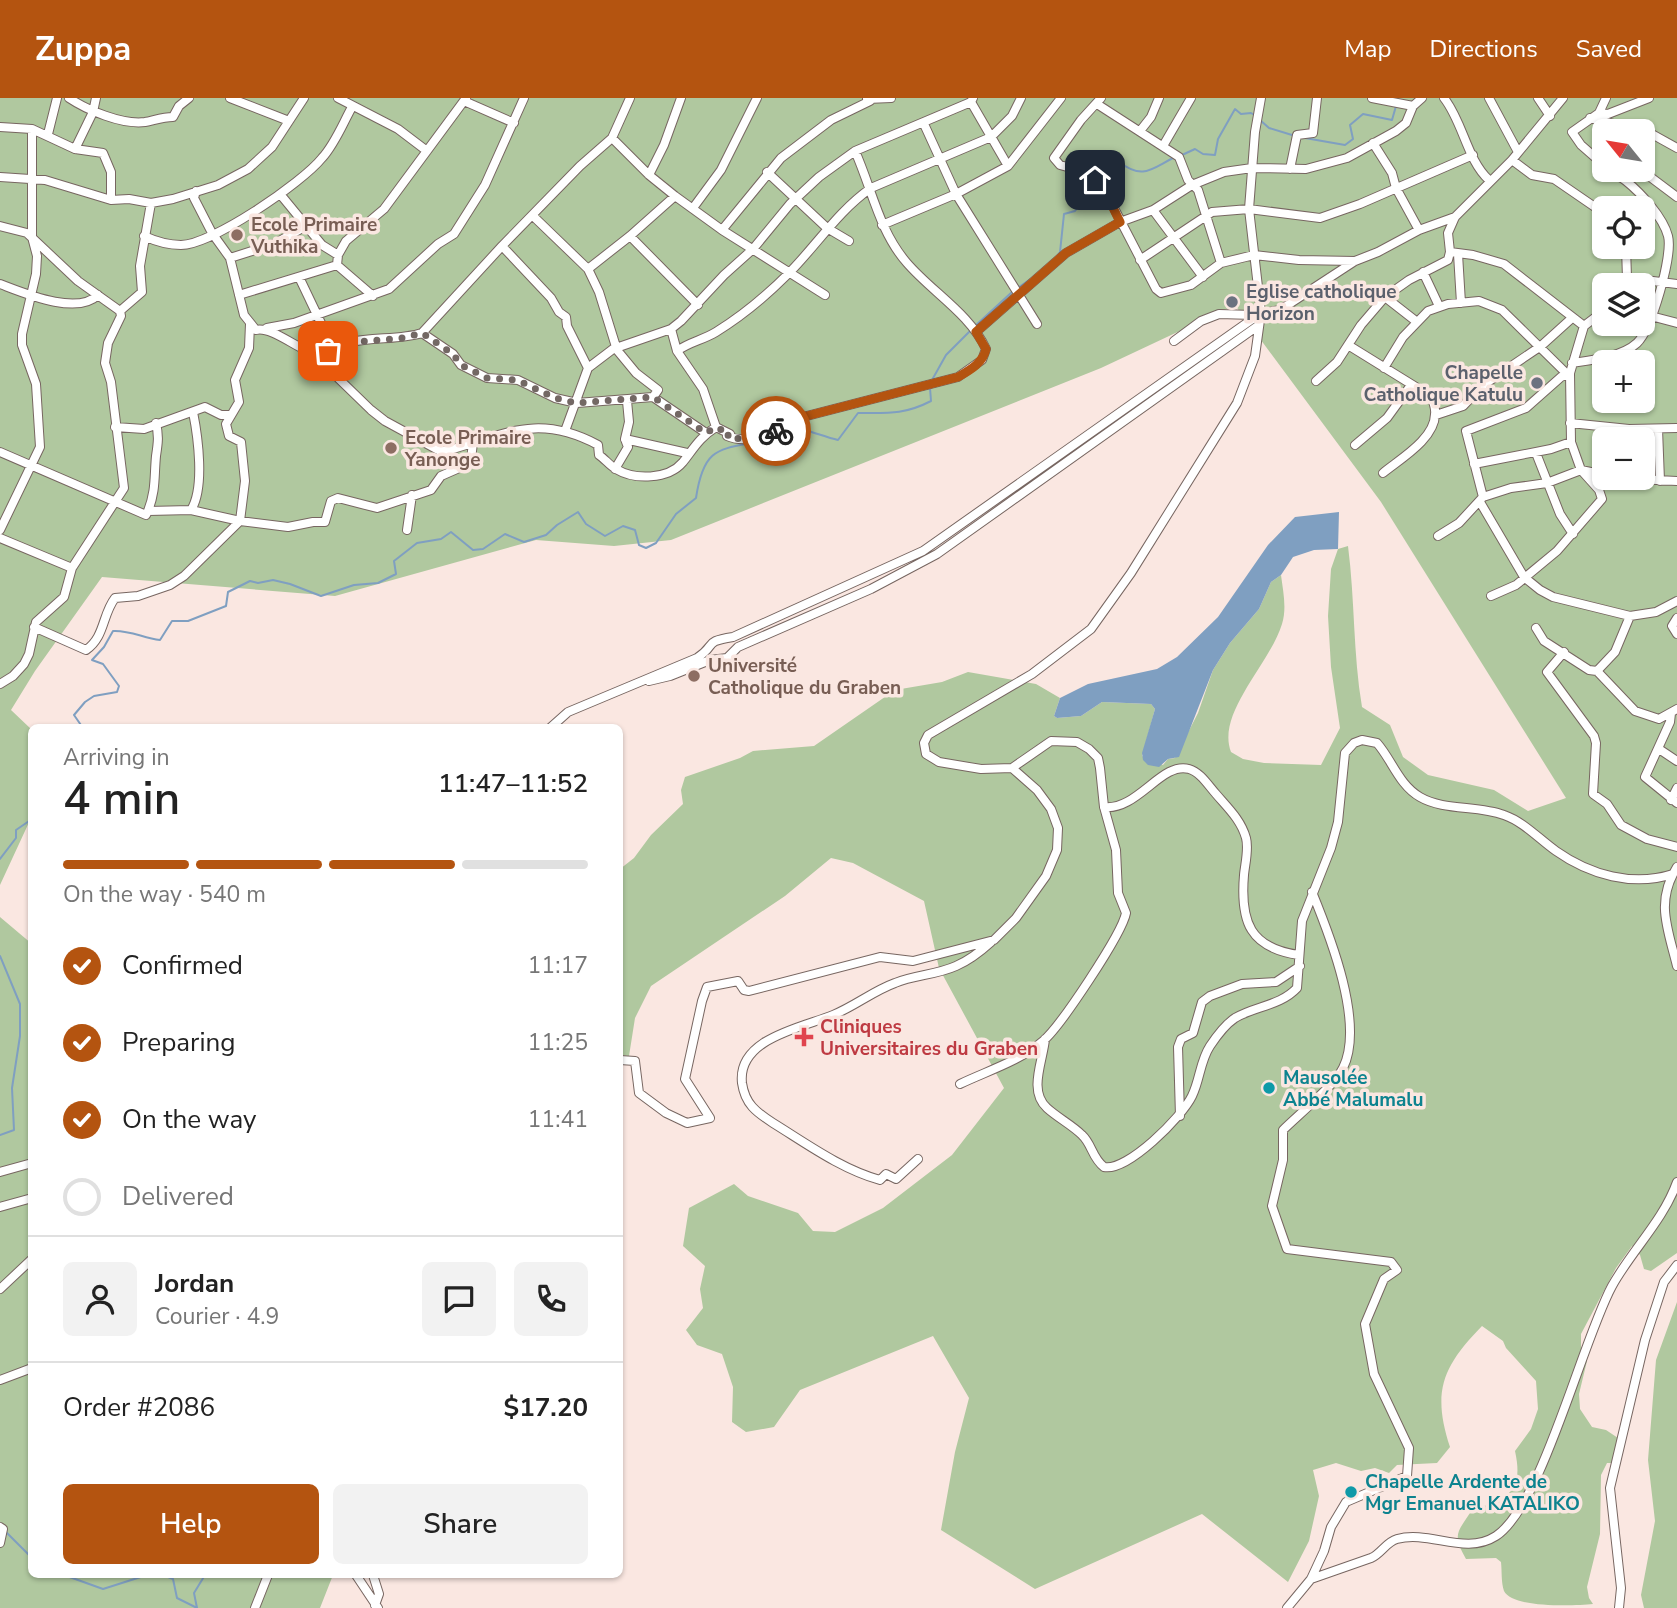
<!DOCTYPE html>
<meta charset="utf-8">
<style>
body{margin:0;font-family:"Nunito Sans",sans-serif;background:#f2f2f2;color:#222;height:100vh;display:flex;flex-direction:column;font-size:26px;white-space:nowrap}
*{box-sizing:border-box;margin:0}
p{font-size:23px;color:#767676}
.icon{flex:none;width:38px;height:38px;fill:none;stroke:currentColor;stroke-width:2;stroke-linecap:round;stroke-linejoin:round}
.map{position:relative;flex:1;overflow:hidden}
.details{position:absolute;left:28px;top:626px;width:595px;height:854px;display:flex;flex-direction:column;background:#fff;border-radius:10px;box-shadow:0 2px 5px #0004}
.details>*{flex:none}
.needle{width:46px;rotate:300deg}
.buttons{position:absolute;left:1592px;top:21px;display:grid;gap:14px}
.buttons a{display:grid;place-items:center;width:63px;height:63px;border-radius:10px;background:#fff;box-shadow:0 2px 5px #0004;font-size:35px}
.pin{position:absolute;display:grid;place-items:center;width:60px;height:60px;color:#fff;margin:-30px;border-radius:14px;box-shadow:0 4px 10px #0006}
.courier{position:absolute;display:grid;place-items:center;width:70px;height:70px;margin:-35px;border:5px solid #b45410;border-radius:50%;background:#fff;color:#222;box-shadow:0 2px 9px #0007}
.headline em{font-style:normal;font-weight:600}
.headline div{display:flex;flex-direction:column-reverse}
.headline{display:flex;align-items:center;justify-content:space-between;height:119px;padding:0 35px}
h1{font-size:46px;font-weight:600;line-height:52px}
.bar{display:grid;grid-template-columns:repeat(4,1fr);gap:10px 7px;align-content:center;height:84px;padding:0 35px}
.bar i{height:9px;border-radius:5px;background:#e0e0e0}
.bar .active{background:#b45410}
.bar p{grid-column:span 4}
.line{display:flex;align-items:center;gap:18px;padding:0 35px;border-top:2px solid #e0e0e0}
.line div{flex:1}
.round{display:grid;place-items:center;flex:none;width:74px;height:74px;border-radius:10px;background:#f2f2f2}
ol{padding:0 35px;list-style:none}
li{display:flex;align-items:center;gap:21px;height:77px}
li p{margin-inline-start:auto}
li .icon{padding:7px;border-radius:50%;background:#b45410;color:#fff;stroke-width:4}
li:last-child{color:#767676}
li i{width:38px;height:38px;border:4px solid #e0e0e0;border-radius:50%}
.cta{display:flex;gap:14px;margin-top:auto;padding:14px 35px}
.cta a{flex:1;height:80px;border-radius:10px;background:#b45410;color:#fff;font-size:28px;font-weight:600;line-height:80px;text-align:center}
.cta a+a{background:#f2f2f2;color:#222}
header{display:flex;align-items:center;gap:42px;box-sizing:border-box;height:98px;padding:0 35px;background:#b45410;color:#fff}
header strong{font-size:33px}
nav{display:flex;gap:38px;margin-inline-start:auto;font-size:24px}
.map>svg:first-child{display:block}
.green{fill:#b0c89f;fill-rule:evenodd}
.water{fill:#7f9fc1}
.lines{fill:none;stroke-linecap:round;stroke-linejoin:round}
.stream{stroke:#7f9fc1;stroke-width:2}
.minor-casing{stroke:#776661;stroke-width:10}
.minor{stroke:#fff;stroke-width:8}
.done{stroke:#736864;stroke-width:7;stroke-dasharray:0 12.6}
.route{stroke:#b45410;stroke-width:9}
.education-dot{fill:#8d6e63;stroke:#fae7e1;stroke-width:2.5}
.worship-dot{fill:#6b7280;stroke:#fae7e1;stroke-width:2.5}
.health-dot{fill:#e0444e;stroke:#fae7e1;stroke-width:2.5}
.culture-dot{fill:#0f9aa8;stroke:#fae7e1;stroke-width:2.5}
.labels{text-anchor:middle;stroke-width:7;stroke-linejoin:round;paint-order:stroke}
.education-label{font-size:19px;font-weight:bold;fill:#785e54;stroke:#fae7e1;text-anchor:start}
.worship-label{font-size:19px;font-weight:bold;fill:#5b616d;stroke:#fae7e1;text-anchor:start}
.health-label{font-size:19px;font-weight:bold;fill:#be3a42;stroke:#fae7e1;text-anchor:start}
.culture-label{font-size:19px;font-weight:bold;fill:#0d838f;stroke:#fae7e1;text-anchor:start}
</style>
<header>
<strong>Zuppa</strong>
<nav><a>Map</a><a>Directions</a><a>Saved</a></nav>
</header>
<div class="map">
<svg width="1677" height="1510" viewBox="0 0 1677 1510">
<rect width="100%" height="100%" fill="#fae7e1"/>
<path class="green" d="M0 0H1677V1155L1651 1173 1644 1171 1640 1157 1632 1148 1616 1170 1581 1236V1250L1587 1263 1579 1296 1580 1311 1592 1329 1606 1332 1618 1340 1613 1365H1607L1601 1377 1600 1436 1587 1489 1589 1500 1593 1506C1572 1508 1512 1510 1504 1493 1501 1484 1502 1473 1501 1464L1496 1460 1466 1461C1452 1436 1457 1435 1472 1412 1508 1401 1524 1394 1515 1353L1531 1331 1538 1311 1536 1283 1506 1250 1503 1243 1482 1228C1442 1269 1432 1294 1450 1349L1437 1365 1397 1367 1389 1375 1375 1370 1361 1373 1336 1365 1313 1372 1319 1398 1309 1443 1288 1484 1202 1416 1035 1491 941 1432 955 1354 969 1300 933 1238 800 1292 774 1329 746 1334 732 1324 733 1289 722 1256 697 1247 686 1232 703 1210 700 1191 705 1168 683 1148 689 1110 734 1086 748 1098 798 1115 813 1133 835 1134 883 1110 952 1057 1004 990 939 870 924 803 853 765 831 760 785 798 651 888 635 920 629 958 620 957V771L634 760 651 737 683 706 681 692 685 679 740 660 753 653 814 648 895 592 942 584 968 574 1036 586 1060 600 1054 618 1057 620 1081 618 1102 604 1151 606 1155 611 1142 658 1163 667 1168 661 1175 660 1198 615 1213 572 1230 545 1259 511 1271 484 1281 477C1283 493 1287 510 1282 526 1270 566 1216 615 1231 654L1243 661 1264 665 1321 667 1340 630 1331 569 1328 518 1331 471 1338 451 1348 448C1355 502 1353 556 1362 609L1390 627 1403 659 1428 677 1494 692 1528 713 1566 700 1381 404 1235 207 1101 270 671 442 614 448 536 442 335 498 102 479 35 573 11 612 31 631V720L0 787ZM1605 33H1643V72H1605ZM1605 110H1643V149H1605ZM1605 187H1643V226H1605ZM1605 264H1643V303H1605ZM1605 341H1643V380H1605Z
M0 819 32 846V1477H333L320 1510H0Z
M1677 1204V1510H1644L1641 1497 1655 1423 1648 1362 1656 1262Z"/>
<path class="water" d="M1339 414 1338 451 1314 452 1293 459 1281 477 1271 484 1259 511 1230 545 1213 572 1179 659 1168 661 1159 669 1148 667 1143 662 1142 655 1155 611 1151 606 1102 604 1081 618 1057 620 1054 618 1060 600 1088 586 1157 571 1177 559 1218 519 1268 447 1295 419Z"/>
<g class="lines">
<path class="stream" d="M1260 22 1269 30 1292 37
M1305 40 1345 47 1353 41 1350 27 1363 16 1392 22 1396 8
M1182 57 1195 51 1203 56 1215 57 1218 41 1235 11 1241 16 1251 15 1256 18
M1099 80 1104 71 1119 64C1143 82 1151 71 1173 60
M1057 158 1060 154 1064 116 1075 113 1096 85
M1019 189 1032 180
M975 228 1012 194
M932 282 946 257 971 232
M787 330C804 329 820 338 838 342L858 315C887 315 904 317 931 303L930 290
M83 630 74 617 85 604 94 598 117 594 119 588 103 566 92 562 104 549 113 533C130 532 143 540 160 542L172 523H188L226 508 228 494 250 483 258 485 273 482 290 486 321 498 354 487 378 485 396 476 394 463 417 445 441 441 451 434 473 452 483 451 505 436 524 444 546 437 557 427 578 414 586 426 605 438 623 428 635 432 639 447 646 450 656 445 676 416 696 400C704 346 720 352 767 342L773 338
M0 761 16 740V732L32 721
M0 858 20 906V938L12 990 14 1032 0 1037
M6 1434 32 1460
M64 1477 103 1491 147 1477
M163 1477 173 1481 177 1500 197 1510 194 1495 205 1477"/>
<g class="minor-casing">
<path id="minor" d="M69 0C87 12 122 27 145 24 155 22 163 19 173 19L179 8 189 0
M230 0 289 23
M338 0 398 31 427 53
M1101 0 1081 22 1054 60 1060 67 1078 72 1101 85 1156 191 1161 195 1191 187 1221 165 1254 157 1299 162 1355 163
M1372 0 1413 8 1422 0
M1444 0C1463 24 1467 62 1489 82
M1489 0 1518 54
M1538 0 1550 18
M867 1 891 0
M464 3 514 25
M971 4 1008 68
M1097 6 1179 59 1188 82 1198 92 1221 165
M1599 15 1606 0
M1590 20 1650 35 1677 50
M924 26 956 96 1037 226
M0 29 32 31 75 51 103 55 111 74V102
M1140 33 1151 19 1159 0
M48 36 57 0
M612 40 649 77 675 98 722 132 825 197
M1373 45 1392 75 1396 90 1419 132
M1163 48 1191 0
M75 51 93 14 96 0
M1512 62 1532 77 1554 81 1605 116
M1605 68 1581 47 1572 34 1599 15 1608 16 1649 0
M1290 71 1297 37 1313 35 1317 0
M1641 72 1677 99
M767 74 827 130 849 143
M649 77 664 47 681 0
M0 79 45 82 111 102 129 101 151 105 173 101 218 87 248 71 272 49 304 0
M196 93 194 100 212 135 230 160 244 217 256 232C273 228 300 254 323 259 345 234 392 245 422 235L502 148 580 68 612 40 630 0
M280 96 322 147 338 157 337 167 373 198
M693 110 721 72 757 0
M1153 112 1203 179
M533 118 588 171 599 194 617 252 636 275 658 292 653 299
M882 127 956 96 1008 68 1061 0
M0 128 27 135 78 183 120 213
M722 132 781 60 831 22 870 3
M144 138C155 143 168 147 181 147 211 147 302 85 322 60 335 46 343 25 352 9
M630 138 698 207
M502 148 551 200 559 214 566 219 567 228 588 270
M1626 149 1627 180 1645 182 1643 190
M1458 156 1461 205
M338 157 346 143 384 111 466 0
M230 160 274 146 306 128
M1140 162 1212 114 1249 111 1320 120 1360 106 1473 57
M588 171 630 138 675 98
M1423 174 1439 208
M299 179 330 244 328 253
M1645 182 1677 186
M0 186C24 195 77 218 98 197
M239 197 337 167
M1385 199 1417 224
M1643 216 1677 225
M1584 228 1605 212
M267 230 294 225 389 191 438 146 454 136 485 87 524 0
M671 231 677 253 703 291 716 329
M976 234 1066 155 1120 124 1153 112 1192 87 1224 74 1252 70 1306 71 1347 60 1396 33 1406 25 1413 8
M422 235 453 256 461 267 487 280 518 282 555 300 577 305 653 299 706 335
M1174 243 1201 223 1219 216 1253 217 1280 212 1355 163 1378 154 1419 132 1455 119
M1348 247 1432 299C1433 304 1436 311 1435 316 1435 341 1400 361 1383 375
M677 253C689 244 703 242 716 234 742 218 766 198 788 176 817 147 837 114 871 90L991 39 1012 18 1021 0
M323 259 339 281 371 312 385 323 440 353H446C506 336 538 315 598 347L599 357C605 361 610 368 616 371 634 382 668 382 683 364 694 350 700 339 716 329L730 336 727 338C750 348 776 333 795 321L958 279 982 262 986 251C970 216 932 194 907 165 879 133 872 91 855 53
M1572 265C1592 262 1622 259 1637 245 1652 231 1673 157 1668 138 1663 119 1641 95 1626 83 1620 78 1613 77 1608 72
M1384 270 1403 239 1428 213 1448 206 1479 203 1502 212 1566 275
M1316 283 1337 264 1361 227 1385 199 1409 182 1448 162 1450 154
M1436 317 1463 308 1482 288 1541 248 1572 220
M1570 325 1629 331 1677 330
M115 329 144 331 205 309 221 317H231
M1658 331 1660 383
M565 333 588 270 613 251 671 231 681 223 724 177 753 151 790 106 819 79 855 53 971 4 973 0
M625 341 687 355
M1355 347 1387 320 1411 287
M0 354 146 417 148 413 191 412 240 423 288 429 313 424H325L331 403 338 400 377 410 431 392 441 378 466 367 471 361 473 345
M1536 355 1560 416 1573 436
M1474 366 1551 351 1571 344
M615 371 628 349 625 341 629 324 627 303
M1617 380 1677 383
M1483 399 1511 390 1547 385 1581 372 1605 377
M1480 404 1524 479 1540 492 1553 499 1630 518 1656 514 1677 503
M191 412C205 390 198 339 193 314
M148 413C156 392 154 380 156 358 158 345 159 338 156 325
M0 432 40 349 36 286 22 247V236L36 176 37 158 32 139V31
M407 432 412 397
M1438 438 1459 425 1483 399 1466 333 1526 310 1561 279 1570 275
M0 440 72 470
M1491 498 1516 487 1557 453 1602 401 1599 392 1581 372 1571 344 1570 275 1584 228 1504 166 1473 157 1450 154 1448 135 1455 119 1512 62 1563 0
M1677 520 1672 528 1677 536
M34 529 86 552C105 539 102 517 115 500L138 498 170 487 184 478 240 423 245 383 241 344 229 338 226 326 239 304 235 282 249 250 250 226
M1536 530 1544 543 1589 572 1597 573 1635 613 1659 621 1677 611
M1564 554 1547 574 1594 638 1596 645 1593 696 1607 706 1621 727 1647 741 1677 749
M1597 573 1615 554 1630 518
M649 583 670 578 710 562 727 560 738 549 871 491 937 456 1259 227
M0 586 13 578 24 566 29 556 36 524 64 499 72 470 124 390 111 284 105 265 108 245 121 218 120 213 142 194 140 168 151 105
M1671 615 1670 624 1645 679 1677 705
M550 630 568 614 697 560C718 546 702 544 733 539L923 453 1261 215
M1659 651 1677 663
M1671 702 1677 690
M1104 709C1137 713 1162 663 1189 671 1200 674 1208 687 1216 696 1228 710 1241 722 1246 740 1249 751 1245 766 1244 777 1240 824 1250 850 1299 857
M1677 769C1655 804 1668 831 1677 868
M1045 941C1043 963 1028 993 1047 1010 1058 1020 1072 1027 1082 1037 1092 1046 1092 1060 1104 1069 1127 1074 1182 1019 1192 998 1200 982 1200 963 1210 948 1216 939 1226 926 1235 920 1255 908 1280 908 1297 890L1302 823 1331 750 1338 724 1345 655 1354 645 1362 642 1377 645C1392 662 1399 687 1420 699 1444 713 1478 707 1504 717 1524 724 1539 741 1556 753 1590 777 1633 789 1673 776
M620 962 635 963 639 995 666 1015 687 1025 710 1020 685 981 702 903 707 889 738 883 744 892 749 893 880 859 913 863 994 842 1016 820 1046 778 1057 752 1058 730 1051 711 1037 692 1012 670
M960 986C987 973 1020 963 1043 943 1060 929 1122 836 1126 815L1118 795 1116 752 1104 709 1100 670 1098 660 1089 651 1077 644 1051 643 1012 670 981 671 939 664 926 656 924 645 928 637 1032 576 1091 531 1131 475 1237 305 1255 258 1261 215 1249 111 1255 34 1261 0
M1180 1018 1178 949 1181 941 1193 935 1202 904 1210 898 1242 886 1276 884 1300 868
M918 1061 896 1081 886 1076 880 1082C841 1071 807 1046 773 1025 756 1014 745 1006 742 985 737 940 804 929 833 917 855 908 873 893 895 885 914 877 936 877 956 868 970 862 980 854 991 844
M0 1074 32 1065
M0 1109 32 1100
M0 1191 32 1161
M0 1282 32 1270
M0 1429 3 1431 0 1445
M356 1477 378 1510
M373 1477 379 1496 375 1507
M1311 1481C1331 1474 1351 1467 1371 1460 1381 1456 1386 1444 1397 1441 1430 1432 1465 1458 1496 1438 1542 1408 1582 1243 1612 1188 1632 1152 1663 1123 1677 1084
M255 1510 268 1477
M1287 1510 1311 1481 1324 1453 1331 1429 1346 1404 1407 1378 1409 1350 1374 1276 1365 1226 1384 1181 1397 1172 1391 1164 1287 1151 1272 1108 1283 1062V1032C1298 1017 1335 987 1343 970 1365 926 1330 838 1312 794
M1619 1510 1621 1490 1610 1390 1645 1242 1664 1184 1677 1167"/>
</g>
<use href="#minor" class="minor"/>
</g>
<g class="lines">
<path class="done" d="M328 253 355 244 403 240 422 235 453 256 461 267 487 280 517 282 555 300 576 305 653 299 706 335 716 329 730 336 727 338C742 344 762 339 776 333"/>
<path class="route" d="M776 333 795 321 958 279C970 272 983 265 986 251L976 234 1066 155 1120 124 1101 85 1095 82"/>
</g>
<g class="education-dot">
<circle cx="237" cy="137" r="7"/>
<circle cx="391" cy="350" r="7"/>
<circle cx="694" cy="578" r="7"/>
</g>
<g class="worship-dot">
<circle cx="1232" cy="204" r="7"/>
<circle cx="1537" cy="285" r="7"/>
</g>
<path class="health-dot" d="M800.5 928.5h7v7h7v7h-7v7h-7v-7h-7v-7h7z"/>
<g class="culture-dot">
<circle cx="1269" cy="990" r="7"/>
<circle cx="1351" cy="1394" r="7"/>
</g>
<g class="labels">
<g class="education-label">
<text x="251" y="133">Ecole Primaire<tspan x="251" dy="22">Vuthika</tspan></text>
<text x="405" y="346">Ecole Primaire<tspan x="405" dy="22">Yanonge</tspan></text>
<text x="708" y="574">Université<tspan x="708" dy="22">Catholique du Graben</tspan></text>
</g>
<g class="worship-label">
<text x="1246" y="200">Eglise catholique<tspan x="1246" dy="22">Horizon</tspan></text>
<text x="1523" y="281" text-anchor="end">Chapelle<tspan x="1523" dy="22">Catholique Katulu</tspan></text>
</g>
<g class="health-label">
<text x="820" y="935">Cliniques<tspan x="820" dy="22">Universitaires du Graben</tspan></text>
</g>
<g class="culture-label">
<text x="1283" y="986">Mausolée<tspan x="1283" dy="22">Abbé Malumalu</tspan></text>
<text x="1365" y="1390">Chapelle Ardente de<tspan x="1365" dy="22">Mgr Emanuel KATALIKO</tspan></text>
</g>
</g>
</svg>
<div class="buttons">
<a><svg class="needle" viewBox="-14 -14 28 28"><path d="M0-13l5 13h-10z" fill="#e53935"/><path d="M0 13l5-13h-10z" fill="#767676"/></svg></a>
<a><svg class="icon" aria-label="locate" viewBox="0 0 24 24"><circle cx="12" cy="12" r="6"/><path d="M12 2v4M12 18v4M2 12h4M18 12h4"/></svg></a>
<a><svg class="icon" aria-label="layers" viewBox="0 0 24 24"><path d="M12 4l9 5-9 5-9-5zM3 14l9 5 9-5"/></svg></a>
<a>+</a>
<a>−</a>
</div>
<div class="pin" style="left:328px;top:253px;background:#ea580c"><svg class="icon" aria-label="bag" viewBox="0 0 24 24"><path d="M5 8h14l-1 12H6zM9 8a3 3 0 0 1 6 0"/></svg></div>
<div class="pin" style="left:1095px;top:82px;background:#1f2937"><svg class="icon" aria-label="home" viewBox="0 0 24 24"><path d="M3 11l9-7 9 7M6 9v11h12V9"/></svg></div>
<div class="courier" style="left:776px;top:333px"><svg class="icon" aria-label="bike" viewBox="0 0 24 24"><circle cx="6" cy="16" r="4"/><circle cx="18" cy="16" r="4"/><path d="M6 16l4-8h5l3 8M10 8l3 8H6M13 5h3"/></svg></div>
<section class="details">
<div class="headline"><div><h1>4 min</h1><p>Arriving in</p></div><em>11:47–11:52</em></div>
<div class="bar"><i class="active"></i><i class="active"></i><i class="active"></i><i></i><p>On the way · 540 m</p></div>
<ol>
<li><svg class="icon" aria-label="check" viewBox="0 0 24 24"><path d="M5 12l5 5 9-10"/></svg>Confirmed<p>11:17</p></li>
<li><svg class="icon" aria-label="check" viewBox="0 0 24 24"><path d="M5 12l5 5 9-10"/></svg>Preparing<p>11:25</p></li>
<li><svg class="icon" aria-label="check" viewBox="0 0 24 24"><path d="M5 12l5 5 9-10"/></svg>On the way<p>11:41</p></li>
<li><i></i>Delivered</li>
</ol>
<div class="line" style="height:126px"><a class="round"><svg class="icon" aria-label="person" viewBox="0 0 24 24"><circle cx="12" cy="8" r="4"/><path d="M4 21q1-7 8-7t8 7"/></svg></a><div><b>Jordan</b><p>Courier · 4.9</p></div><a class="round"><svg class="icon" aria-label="chat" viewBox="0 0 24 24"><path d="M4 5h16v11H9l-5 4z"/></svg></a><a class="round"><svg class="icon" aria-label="phone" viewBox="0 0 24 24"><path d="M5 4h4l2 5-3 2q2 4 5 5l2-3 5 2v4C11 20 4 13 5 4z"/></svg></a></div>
<div class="line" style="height:91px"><div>Order #2086</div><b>$17.20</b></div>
<div class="cta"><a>Help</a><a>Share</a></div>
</section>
</div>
